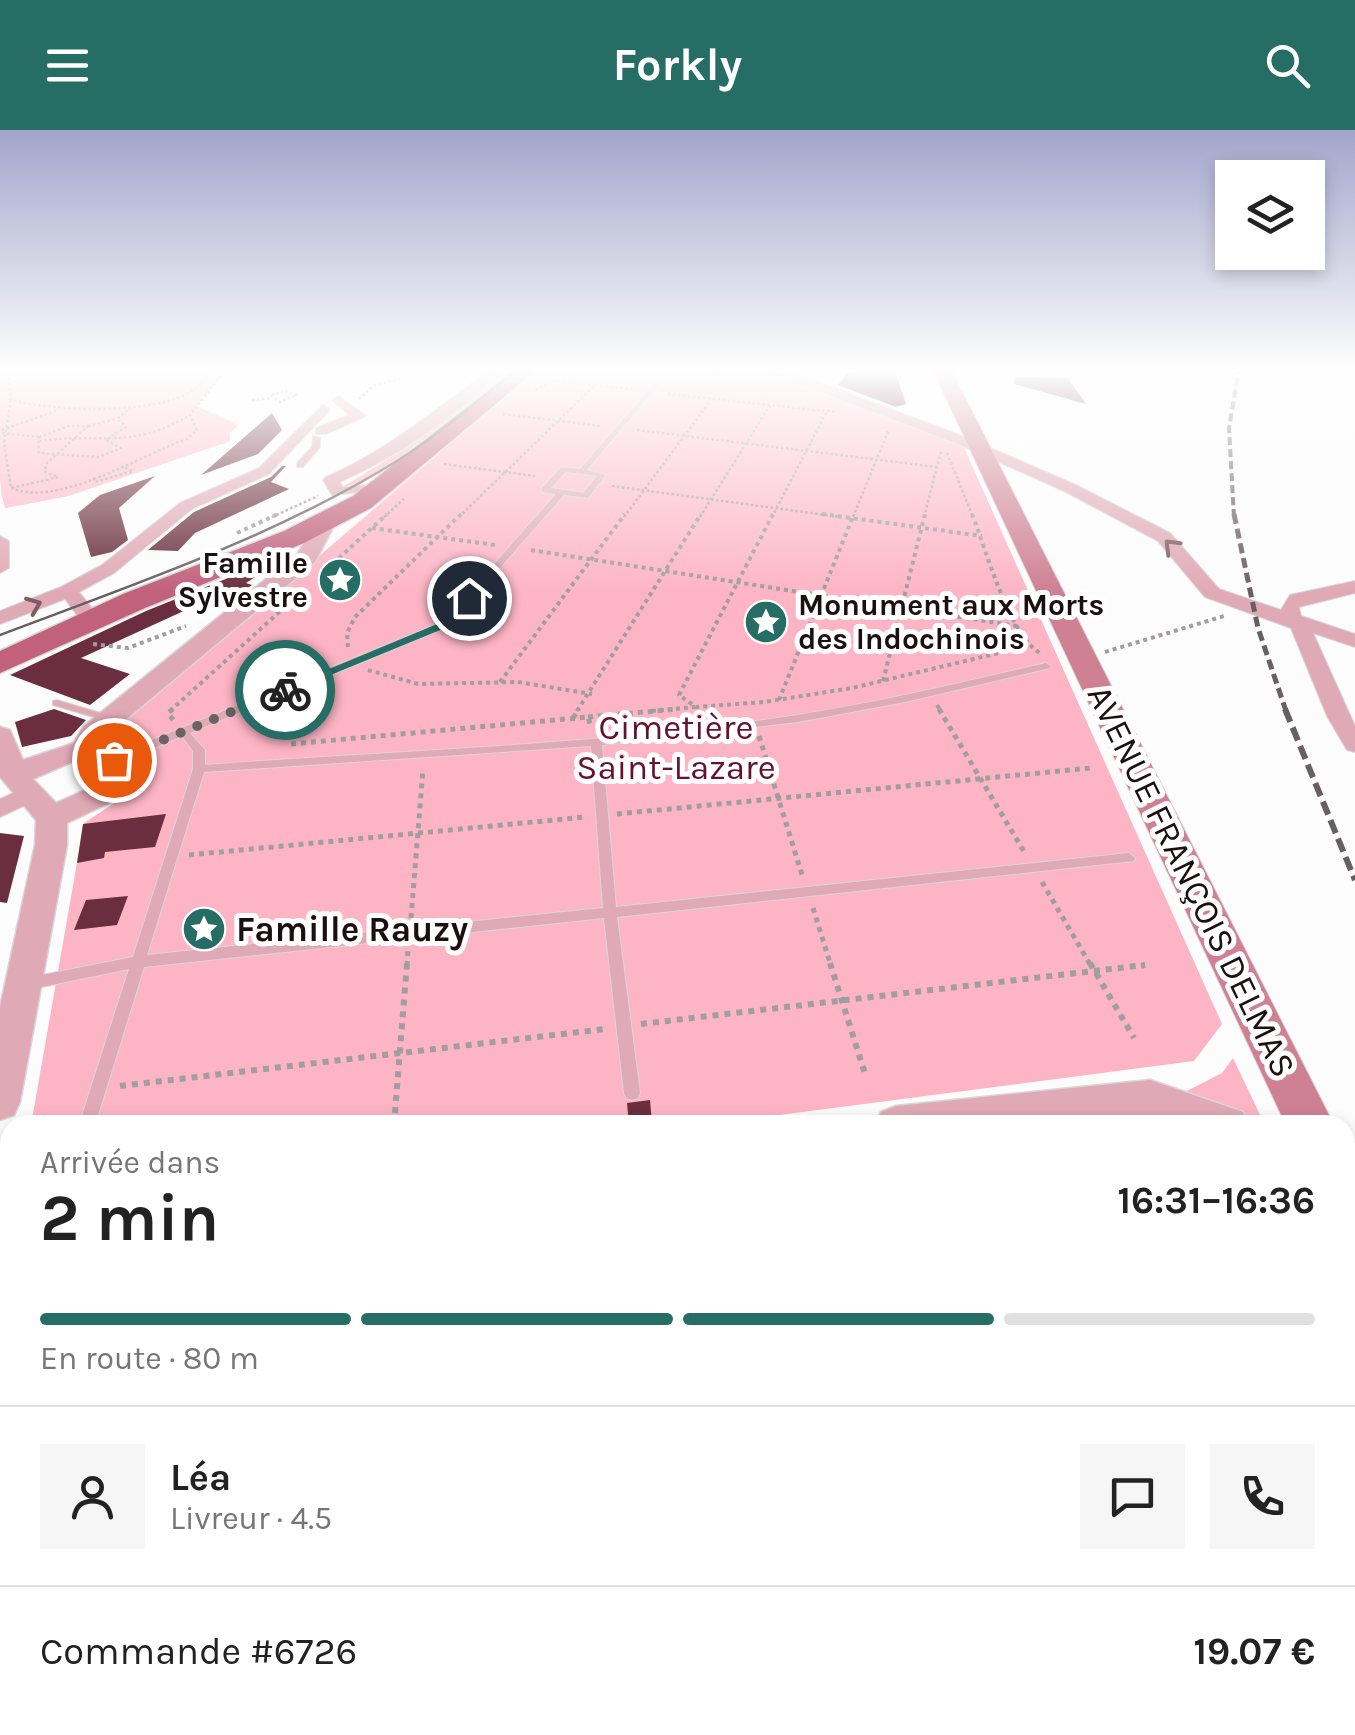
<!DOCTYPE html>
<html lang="fr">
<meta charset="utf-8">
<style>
body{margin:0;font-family:Karla,sans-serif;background:#f6f6f6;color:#222;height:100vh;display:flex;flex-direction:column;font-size:38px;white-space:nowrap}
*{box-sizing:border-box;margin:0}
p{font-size:32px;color:#767676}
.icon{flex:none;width:55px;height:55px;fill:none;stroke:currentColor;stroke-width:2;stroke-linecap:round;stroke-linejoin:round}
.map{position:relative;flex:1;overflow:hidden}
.sheet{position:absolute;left:0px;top:985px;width:1355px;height:620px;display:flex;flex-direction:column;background:#fff;border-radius:30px 30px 0 0;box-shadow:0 5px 15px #0003}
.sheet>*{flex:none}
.tools{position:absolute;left:1215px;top:30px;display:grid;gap:20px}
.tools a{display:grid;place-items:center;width:110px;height:110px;border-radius:0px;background:#fff;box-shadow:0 5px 15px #0003;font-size:50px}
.pin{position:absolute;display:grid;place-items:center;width:85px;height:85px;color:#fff;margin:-42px;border:5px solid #fff;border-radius:50%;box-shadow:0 2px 10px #0007}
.courier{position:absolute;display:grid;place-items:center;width:100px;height:100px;margin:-50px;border:8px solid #266e65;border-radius:50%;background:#fff;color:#222;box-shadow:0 2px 12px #0007}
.headline em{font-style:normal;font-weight:700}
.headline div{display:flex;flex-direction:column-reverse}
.headline{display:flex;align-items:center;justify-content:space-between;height:170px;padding:0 40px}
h1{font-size:65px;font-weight:700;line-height:75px}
.bar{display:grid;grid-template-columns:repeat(4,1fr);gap:15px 10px;align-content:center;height:120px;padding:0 40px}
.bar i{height:12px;border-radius:8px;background:#e0e0e0}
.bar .active{background:#266e65}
.bar p{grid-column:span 4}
.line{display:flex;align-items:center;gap:25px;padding:0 40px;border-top:2px solid #e0e0e0}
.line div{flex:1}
.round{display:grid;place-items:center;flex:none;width:105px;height:105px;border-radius:0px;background:#f6f6f6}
header{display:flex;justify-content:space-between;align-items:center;height:130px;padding:0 40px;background:#266e65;color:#fff;font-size:45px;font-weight:700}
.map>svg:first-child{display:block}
.green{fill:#fdb5c5}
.forest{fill:#ffb5c6}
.building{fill:#6b2e40}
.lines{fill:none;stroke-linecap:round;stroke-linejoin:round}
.service-casing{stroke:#d8d6d7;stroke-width:2}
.minor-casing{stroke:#d8d6d7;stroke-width:2}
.tertiary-casing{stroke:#d8d6d7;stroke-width:3}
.secondary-casing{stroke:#d8d6d7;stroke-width:2}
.primary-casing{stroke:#d8d6d7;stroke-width:3}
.path-far4{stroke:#a29d9e;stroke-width:2.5;stroke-dasharray:2.5 2.5;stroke-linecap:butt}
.path-far3{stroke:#a29d9e;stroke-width:4;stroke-dasharray:4 4;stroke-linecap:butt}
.path-far2{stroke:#a29d9e;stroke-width:5;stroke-dasharray:5 5;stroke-linecap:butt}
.path-far1{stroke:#a29d9e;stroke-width:6;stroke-dasharray:6 6;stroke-linecap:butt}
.path{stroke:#a29d9e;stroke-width:8;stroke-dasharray:8 8;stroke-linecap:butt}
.service{fill:#e0a9b6;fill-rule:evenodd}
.minor{fill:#e0a9b6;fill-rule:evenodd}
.tertiary{fill:#e0a9b6;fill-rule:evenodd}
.secondary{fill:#cf8093;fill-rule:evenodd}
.primary{fill:#c1617b;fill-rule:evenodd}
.tram{stroke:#675f61;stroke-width:2.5}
.rail-far2{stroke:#675f61;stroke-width:4;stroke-dasharray:8 4;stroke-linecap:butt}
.rail-far1{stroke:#675f61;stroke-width:5;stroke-dasharray:10 5;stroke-linecap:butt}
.rail{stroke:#675f61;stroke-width:6;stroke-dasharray:14 6;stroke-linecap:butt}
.oneway{stroke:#7e5c64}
.route{fill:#266e65}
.done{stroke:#6a6264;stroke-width:10;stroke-dasharray:0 18}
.labels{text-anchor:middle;stroke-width:10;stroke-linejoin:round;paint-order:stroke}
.far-poi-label{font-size:30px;font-weight:bold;fill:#1b0f12;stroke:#fff;text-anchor:end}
.park-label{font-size:35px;fill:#651231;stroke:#fff}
.street-label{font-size:35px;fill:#1b0f12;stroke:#fff}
.poi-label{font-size:35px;font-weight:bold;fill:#1b0f12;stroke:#fff;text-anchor:start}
</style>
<header><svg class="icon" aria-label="menu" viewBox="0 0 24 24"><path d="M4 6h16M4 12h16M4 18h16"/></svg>Forkly<svg class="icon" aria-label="search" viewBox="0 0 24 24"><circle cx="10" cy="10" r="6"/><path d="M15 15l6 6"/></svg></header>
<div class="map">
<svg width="1355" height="1605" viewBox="0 0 1355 1605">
<rect width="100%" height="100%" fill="#fcfcfc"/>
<path class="green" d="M0 238H229L196 276 238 295 230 303V311L68 366 5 378 0 352Z
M509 238H520L448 298 355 358 344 356 414 313Z
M539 238H736L791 249 962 313 1222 894 1194 931 702 995H31L84 693 131 662 146 633 134 612 113 602Z
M1233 928 1265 995H1245L1175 967 1222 943Z
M1345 1172 1355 1194V1605H0V1183L10 1176V1595H1345Z"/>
<path class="forest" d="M196 276 238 295 230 303V311L68 366 5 378 1 363 0 301C39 293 81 263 121 284L110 289 112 293Z"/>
<path class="building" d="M862 238H894L906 274 896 277 838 255 849 241 862 243Z
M1015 247 1068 248 1086 274 1014 254Z
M272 283 282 300 258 324 201 345Z
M282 336H286L271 352 289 359 195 403 178 421 148 420 194 382 271 347Z
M155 346 119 378 128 410 112 422 91 427 78 383 100 365Z
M268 432 271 437 246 453 252 455 226 473 212 468 81 528 130 544 90 575 10 545 146 481Z
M54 579 86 590 71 606 22 617 15 592Z
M166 684 155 717 105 722 104 728 77 733 83 694Z
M0 703 24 706 7 773 0 772Z
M128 766 117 795 74 800 86 770Z
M650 970 652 993 629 995 627 973Z"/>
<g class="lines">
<g class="service-casing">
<path id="service" d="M658 249 663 250 587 340 606 345 588 368 564 365 449 496 190 603 205 620V635C391 621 579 616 764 590 859 577 953 555 1046 533L1051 536 1050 538 905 572 798 592 602 615 616 777 1129 723 1135 728 1134 731 617 787 640 963 638 968 632 970 626 968 624 963 604 788 144 837 95 995H79L129 839 27 860 22 858 20 854 22 850 27 848 133 827 193 639V621L182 606 118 633H110V627L443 492 556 364 542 362V358L561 337 580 339ZM566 342 597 346 583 363 551 358ZM591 616 603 778 147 825 204 642Z
M313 306 320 308V317L303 337H297V333L312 317Z
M57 570 114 587 115 589 110 592 53 575V571Z"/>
</g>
<g class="minor-casing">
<path id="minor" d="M492 238H505C460 284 399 326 340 352L343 357 380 354V360L332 365 323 350 326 347C388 320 438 278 492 238Z
M737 238H759L806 247 970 309 1076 355 1170 403 1219 459 1281 480 1290 465 1355 451V463L1299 477 1301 486 1355 504V517L1313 503 1355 596V622L1347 620 1327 586 1291 498 1205 467 1158 411 1064 361 960 315 797 253Z
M339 266 366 286 326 304H316V298L349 285 332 270Z
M323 275 330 279 328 282 269 344 192 379 114 443 79 462 94 481 91 485H77L65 469 0 494V481L61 457 102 435 180 373 259 338Z
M0 406 9 411V438L0 443Z
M28 656 40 664 36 670 0 687V669Z"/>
</g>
<g class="tertiary-casing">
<path id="tertiary" d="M325 386 336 392 315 432 106 606 103 614 124 623 132 640 109 673 67 693V715L20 972 14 985 0 990V877L35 715 36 690 0 647V597L10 600 23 630 74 613 84 596 298 423 318 388ZM91 630 102 639 87 659 56 673 33 649 72 632Z
M1150 950 1243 982 1249 995H1175L1150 986 1068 995H875L881 982 896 976Z
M10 1092V1138L0 1140V1094Z"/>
</g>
<g class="secondary-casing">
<path id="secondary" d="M932 238H950L1334 995H1286Z
M1345 1042 1355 1046V1112L1345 1108Z"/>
</g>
<g class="primary-casing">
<path id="primary" d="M517 238H539L371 378 304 413 145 478 0 543V521L123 464 284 401 353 366Z"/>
</g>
<path class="path-far4" d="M8 238 11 270C54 281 145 284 185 265 197 259 206 247 215 238
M669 238 726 246
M535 260 553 251 595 255
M285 261 297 265 280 272 270 265Z
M668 264 836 282
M359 269 375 255 403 248
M11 270 4 313 11 358 59 347
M252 270 271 268
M503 284 601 296
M88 296 117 289
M2 300 58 280
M637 300 937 337
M2 303 38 307 39 323 98 327 121 318 106 310 126 297 117 289 132 276
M39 307 69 296H88L46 334 45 342 56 346
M39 311C99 302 130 321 190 285
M947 323 973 387
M444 334 535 346
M93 348 95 352 133 341 121 336
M612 356 841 387
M11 358C58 378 141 325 187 309L197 300 190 285 227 238
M272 387 318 366
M384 387 404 369
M459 387 595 255 633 259
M624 387 711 270
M700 387 770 275
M772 387 827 281
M853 387 889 299
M924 387 941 321"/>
<path class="path-far3" d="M773 384 679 565 696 577 764 572 852 558 1028 516
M822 384 982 406
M972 384C986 419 1009 505 1040 523
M372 398 495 415
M237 403 278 384
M531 420 1017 496
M327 439 387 384
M93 514 128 518 186 496
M348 517 347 503 355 487 461 384
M1105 522 1224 486
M368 540 418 554 518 552 592 564
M883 551 925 384
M500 552 625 384
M779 570 854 384
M937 575 941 581
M170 581 297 466
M577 581 701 384
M652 581 695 577"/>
<path class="path-far2" d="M173 579 168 583 174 591
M939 579 1026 725
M588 587 678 579
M573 588 579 579
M759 606 803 748
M291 614 588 587 591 597
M617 684 1091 638
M189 725 586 687
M1042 752 1091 836
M813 778 831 836
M411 788 423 639
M407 836 408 819
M1141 836 1145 835"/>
<path class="path-far1" d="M830 833 866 947
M1090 833 1134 908
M641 894 1145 835
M120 956 605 899
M394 995 407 833
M1345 1146 1355 1168"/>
<path class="path" d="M1018 1595 1021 1605"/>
<use href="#service" class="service"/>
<use href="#minor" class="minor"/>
<use href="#tertiary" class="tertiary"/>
<use href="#secondary" class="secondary"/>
<use href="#primary" class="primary"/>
<path class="tram" d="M0 505C135 454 274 407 397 331 440 304 479 270 518 238"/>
<path class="rail-far2" d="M1234 387 1229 298 1239 238"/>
<path class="rail-far1" d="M1234 384 1258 498 1286 581"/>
<path class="rail" d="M1285 579 1355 750"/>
</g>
<defs><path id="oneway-chevron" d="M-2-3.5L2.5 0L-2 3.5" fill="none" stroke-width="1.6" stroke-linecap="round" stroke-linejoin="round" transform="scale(2.5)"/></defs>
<g class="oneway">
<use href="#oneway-chevron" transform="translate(1171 416) rotate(-135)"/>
<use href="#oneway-chevron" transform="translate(34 475) rotate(-22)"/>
</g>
<linearGradient id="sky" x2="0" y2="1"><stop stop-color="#a1a5cb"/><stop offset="0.52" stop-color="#fefefe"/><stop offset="1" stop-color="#fefefe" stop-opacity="0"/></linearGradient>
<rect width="1355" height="462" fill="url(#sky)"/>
<path class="route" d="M465 466 474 468 450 496 289 562 279 560 442 492Z"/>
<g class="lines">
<path class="done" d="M114 630 285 560"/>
</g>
<defs>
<g id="sight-disc" transform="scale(2.25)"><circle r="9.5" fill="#266e65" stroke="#fff"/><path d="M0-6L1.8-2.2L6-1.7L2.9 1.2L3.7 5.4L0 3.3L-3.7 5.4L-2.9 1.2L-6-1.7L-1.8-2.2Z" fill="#fff"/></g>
</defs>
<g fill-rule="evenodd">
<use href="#sight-disc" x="340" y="450"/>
<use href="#sight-disc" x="766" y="492"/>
<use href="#sight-disc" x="204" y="799"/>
</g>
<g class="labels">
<g class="far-poi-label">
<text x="308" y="443">Famille<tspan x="308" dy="34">Sylvestre</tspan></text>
<text x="798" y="485" text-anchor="start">Monument aux Morts<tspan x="798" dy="34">des Indochinois</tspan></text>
</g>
<g class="park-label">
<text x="676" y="609">Cimetière<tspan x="676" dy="40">Saint-Lazare</tspan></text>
</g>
<g class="street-label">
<text transform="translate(1192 751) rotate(64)" y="12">AVENUE FRANÇOIS DELMAS</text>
</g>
<g class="poi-label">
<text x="236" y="811">Famille Rauzy</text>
</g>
</g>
</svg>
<div class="tools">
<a><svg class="icon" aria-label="layers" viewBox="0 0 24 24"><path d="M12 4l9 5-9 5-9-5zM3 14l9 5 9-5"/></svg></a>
</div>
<div class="pin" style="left:114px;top:630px;background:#ea580c"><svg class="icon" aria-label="bag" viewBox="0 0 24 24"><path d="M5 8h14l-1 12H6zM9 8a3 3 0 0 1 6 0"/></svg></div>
<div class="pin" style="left:469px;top:468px;background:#1f2937"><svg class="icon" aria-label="home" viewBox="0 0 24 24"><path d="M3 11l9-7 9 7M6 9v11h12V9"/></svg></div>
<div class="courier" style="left:285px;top:560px"><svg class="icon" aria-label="bike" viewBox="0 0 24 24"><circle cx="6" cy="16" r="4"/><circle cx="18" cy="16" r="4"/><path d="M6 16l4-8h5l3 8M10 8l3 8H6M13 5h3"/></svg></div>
<section class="sheet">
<div class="headline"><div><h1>2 min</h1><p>Arrivée dans</p></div><em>16:31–16:36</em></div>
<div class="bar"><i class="active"></i><i class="active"></i><i class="active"></i><i></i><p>En route · 80 m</p></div>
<div class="line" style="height:180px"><a class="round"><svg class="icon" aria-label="person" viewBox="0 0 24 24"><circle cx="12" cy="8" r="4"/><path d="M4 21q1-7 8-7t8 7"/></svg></a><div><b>Léa</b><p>Livreur · 4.5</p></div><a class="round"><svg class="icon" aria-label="chat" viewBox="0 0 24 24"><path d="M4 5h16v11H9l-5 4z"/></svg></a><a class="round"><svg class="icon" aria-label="phone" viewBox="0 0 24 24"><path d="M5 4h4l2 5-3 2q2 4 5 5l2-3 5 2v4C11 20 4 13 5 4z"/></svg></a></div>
<div class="line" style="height:130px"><div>Commande #6726</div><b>19.07 €</b></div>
</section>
</div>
